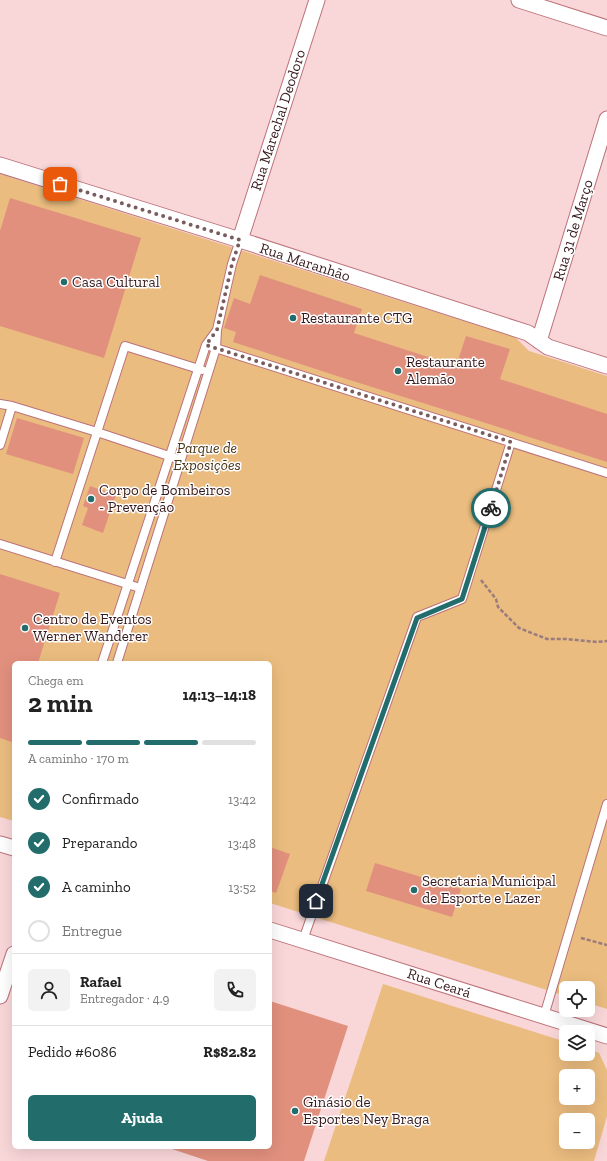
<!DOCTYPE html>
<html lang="pt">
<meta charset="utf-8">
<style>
body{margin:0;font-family:"Zilla Slab",serif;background:#f2f2f2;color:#222;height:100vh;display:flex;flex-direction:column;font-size:15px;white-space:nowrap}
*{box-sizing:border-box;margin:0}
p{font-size:13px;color:#767676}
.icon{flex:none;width:22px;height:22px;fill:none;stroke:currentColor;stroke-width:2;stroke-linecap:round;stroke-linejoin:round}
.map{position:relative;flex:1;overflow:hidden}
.drawer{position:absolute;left:12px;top:661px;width:260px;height:488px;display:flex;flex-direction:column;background:#fff;border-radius:6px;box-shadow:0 4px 16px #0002}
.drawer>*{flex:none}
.buttons{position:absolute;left:559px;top:981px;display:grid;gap:8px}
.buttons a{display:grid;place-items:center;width:36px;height:36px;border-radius:6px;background:#fff;box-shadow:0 4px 16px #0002;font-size:20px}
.pin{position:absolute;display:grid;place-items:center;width:34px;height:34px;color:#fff;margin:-17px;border-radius:8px;box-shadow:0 2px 6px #0006}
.courier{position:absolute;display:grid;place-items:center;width:40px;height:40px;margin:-20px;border:3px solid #226d6c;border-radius:50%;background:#fff;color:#222;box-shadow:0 1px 5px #0007}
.head em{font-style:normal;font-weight:700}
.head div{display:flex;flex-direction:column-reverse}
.head{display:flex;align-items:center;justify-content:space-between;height:68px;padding:0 16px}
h1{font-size:26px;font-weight:700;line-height:30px}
.bar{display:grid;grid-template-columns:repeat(4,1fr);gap:6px 4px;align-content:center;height:48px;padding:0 16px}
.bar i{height:5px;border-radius:3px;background:#e0e0e0}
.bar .selected{background:#226d6c}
.bar p{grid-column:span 4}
.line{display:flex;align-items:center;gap:10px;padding:0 16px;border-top:1px solid #e0e0e0}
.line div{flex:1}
.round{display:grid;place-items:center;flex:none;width:42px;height:42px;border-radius:6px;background:#f2f2f2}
ol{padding:0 16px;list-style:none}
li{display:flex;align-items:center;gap:12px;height:44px}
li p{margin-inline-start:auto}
li .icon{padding:4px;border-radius:50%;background:#226d6c;color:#fff;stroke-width:4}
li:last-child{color:#767676}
li i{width:22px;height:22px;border:2px solid #e0e0e0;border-radius:50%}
.primary-button{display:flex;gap:8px;margin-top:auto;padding:8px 16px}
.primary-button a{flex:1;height:46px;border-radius:6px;background:#226d6c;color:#fff;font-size:16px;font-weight:700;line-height:46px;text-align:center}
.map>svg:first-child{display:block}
.green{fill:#eabc7f;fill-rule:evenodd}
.building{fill:#e2907e}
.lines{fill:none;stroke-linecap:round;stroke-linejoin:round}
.lane-casing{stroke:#bc727a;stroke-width:10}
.street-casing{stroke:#bc727a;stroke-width:17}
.path{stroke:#9b7c7e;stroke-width:2.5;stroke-dasharray:4 2;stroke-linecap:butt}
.lane{stroke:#fff;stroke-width:8}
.street{stroke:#fff;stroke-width:15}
.done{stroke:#7a5c5e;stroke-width:4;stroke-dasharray:0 7.2}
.route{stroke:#226d6c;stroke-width:5}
.poi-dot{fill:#226d6c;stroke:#fff;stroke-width:1.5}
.labels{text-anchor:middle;stroke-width:3;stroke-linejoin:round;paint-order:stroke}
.street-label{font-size:15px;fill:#36191c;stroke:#fff}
.poi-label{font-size:15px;fill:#36191c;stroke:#fff;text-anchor:start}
.park-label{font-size:15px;font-style:italic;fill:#493416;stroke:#fff}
</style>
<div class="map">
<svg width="607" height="1161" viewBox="0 0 607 1161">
<rect width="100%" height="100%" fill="#f9d7d9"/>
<path class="green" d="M0 174 515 337 529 351 607 376V1009L588 1003V988H566V996L270 903V663H14V821L0 817Z
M383 984 566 1042V1054H588V1049L599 1053 607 1070V1116L594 1161H324ZM566 1076H588V1098H566ZM566 1120H588V1142H566Z"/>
<path class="building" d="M10 198 141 238 104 358 0 326V231Z
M260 275 362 309 354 333 456 366 466 336 510 349 500 379 607 414V462L442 409 340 377 233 342 236 332 224 328 234 298 250 304Z
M17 418 84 438 73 474 6 454Z
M90 486 116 495 103 533 82 525 88 508 83 506Z
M0 574 60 593 38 663H14V737L12 742 0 738Z
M270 847 290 854 276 893 270 891Z
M375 863 461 889 452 917 366 891Z
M270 1001 348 1026 304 1161H208L166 1147H270Z"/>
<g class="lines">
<g class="lane-casing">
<path id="lane" d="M206 345 607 473
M0 404 12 406 97 432 181 460
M0 445 12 406
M0 544 140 588
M55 562 125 346 202 370
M102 663 206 345 217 330
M117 663 216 348 217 330 232 264 240 240
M303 940 417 617 462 599 511 442
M544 1016 607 804"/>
</g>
<g class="street-casing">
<path id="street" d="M519 0 607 28
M0 165 240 240 528 333 548 347 607 366
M240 240 317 0
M539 341 607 119
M0 844 14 848
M270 930 607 1036
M0 996 14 954"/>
</g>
<path class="path" d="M481 580 496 599 498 607 519 628 547 639H566L597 642 607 641
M581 938 607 945"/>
<use href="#lane" class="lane"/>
<use href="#street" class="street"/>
</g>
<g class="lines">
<path class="done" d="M60 184 240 240 232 264 217 330 206 345 511 442 491 508"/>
<path class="route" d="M316 901 417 618 462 599 491 508"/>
</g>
<g class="poi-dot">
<circle cx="64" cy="282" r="4"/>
<circle cx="293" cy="318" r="4"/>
<circle cx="398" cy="371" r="4"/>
<circle cx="91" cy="499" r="4"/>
<circle cx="25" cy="628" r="4"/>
<circle cx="414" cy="890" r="4"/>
<circle cx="295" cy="1111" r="4"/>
</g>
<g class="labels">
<g class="street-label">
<text transform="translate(278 120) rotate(-72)" y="5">Rua Marechal Deodoro</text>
<text transform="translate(573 230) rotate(-73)" y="5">Rua 31 de Março</text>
<text transform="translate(305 262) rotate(18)" y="5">Rua Maranhão</text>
<text transform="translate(439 983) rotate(18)" y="5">Rua Ceará</text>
</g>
<g class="poi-label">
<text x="72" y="287">Casa Cultural</text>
<text x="301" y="323">Restaurante CTG</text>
<text x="406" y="367">Restaurante<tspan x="406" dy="17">Alemão</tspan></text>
<text x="99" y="495">Corpo de Bombeiros<tspan x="99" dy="17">- Prevenção</tspan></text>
<text x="33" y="624">Centro de Eventos<tspan x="33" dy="17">Werner Wanderer</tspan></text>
<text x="422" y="886">Secretaria Municipal<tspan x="422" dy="17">de Esporte e Lazer</tspan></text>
<text x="303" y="1107">Ginásio de<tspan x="303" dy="17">Esportes Ney Braga</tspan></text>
</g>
<g class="park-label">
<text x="207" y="453">Parque de<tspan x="207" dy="17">Exposições</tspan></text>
</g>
</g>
</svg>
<div class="buttons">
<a><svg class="icon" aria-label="locate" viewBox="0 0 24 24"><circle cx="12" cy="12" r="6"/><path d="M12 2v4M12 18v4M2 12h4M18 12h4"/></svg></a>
<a><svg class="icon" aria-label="layers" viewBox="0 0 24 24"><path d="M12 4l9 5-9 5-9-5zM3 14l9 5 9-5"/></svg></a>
<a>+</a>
<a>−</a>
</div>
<div class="pin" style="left:60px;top:184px;background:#ea580c"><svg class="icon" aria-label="bag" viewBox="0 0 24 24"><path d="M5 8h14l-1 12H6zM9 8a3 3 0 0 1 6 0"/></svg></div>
<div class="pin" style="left:316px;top:901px;background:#1f2937"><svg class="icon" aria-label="home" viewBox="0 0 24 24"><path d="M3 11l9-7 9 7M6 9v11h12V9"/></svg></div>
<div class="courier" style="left:491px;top:508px"><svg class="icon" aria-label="bike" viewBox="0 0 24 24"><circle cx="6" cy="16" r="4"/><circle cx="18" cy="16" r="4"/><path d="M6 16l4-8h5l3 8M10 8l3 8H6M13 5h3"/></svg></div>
<section class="drawer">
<div class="head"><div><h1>2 min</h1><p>Chega em</p></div><em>14:13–14:18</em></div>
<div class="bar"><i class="selected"></i><i class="selected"></i><i class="selected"></i><i></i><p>A caminho · 170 m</p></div>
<ol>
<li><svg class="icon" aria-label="check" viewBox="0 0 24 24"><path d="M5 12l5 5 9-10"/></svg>Confirmado<p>13:42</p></li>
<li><svg class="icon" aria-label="check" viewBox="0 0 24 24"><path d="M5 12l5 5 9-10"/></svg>Preparando<p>13:48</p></li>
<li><svg class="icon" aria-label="check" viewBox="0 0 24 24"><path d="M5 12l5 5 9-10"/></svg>A caminho<p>13:52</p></li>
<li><i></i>Entregue</li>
</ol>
<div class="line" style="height:72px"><a class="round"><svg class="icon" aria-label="person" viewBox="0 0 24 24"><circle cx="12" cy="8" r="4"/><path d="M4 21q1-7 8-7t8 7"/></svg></a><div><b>Rafael</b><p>Entregador · 4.9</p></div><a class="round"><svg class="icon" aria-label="phone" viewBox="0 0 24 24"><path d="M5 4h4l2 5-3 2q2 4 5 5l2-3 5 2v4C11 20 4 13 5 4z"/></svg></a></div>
<div class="line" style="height:52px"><div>Pedido #6086</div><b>R$82.82</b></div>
<div class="primary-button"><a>Ajuda</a></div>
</section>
</div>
